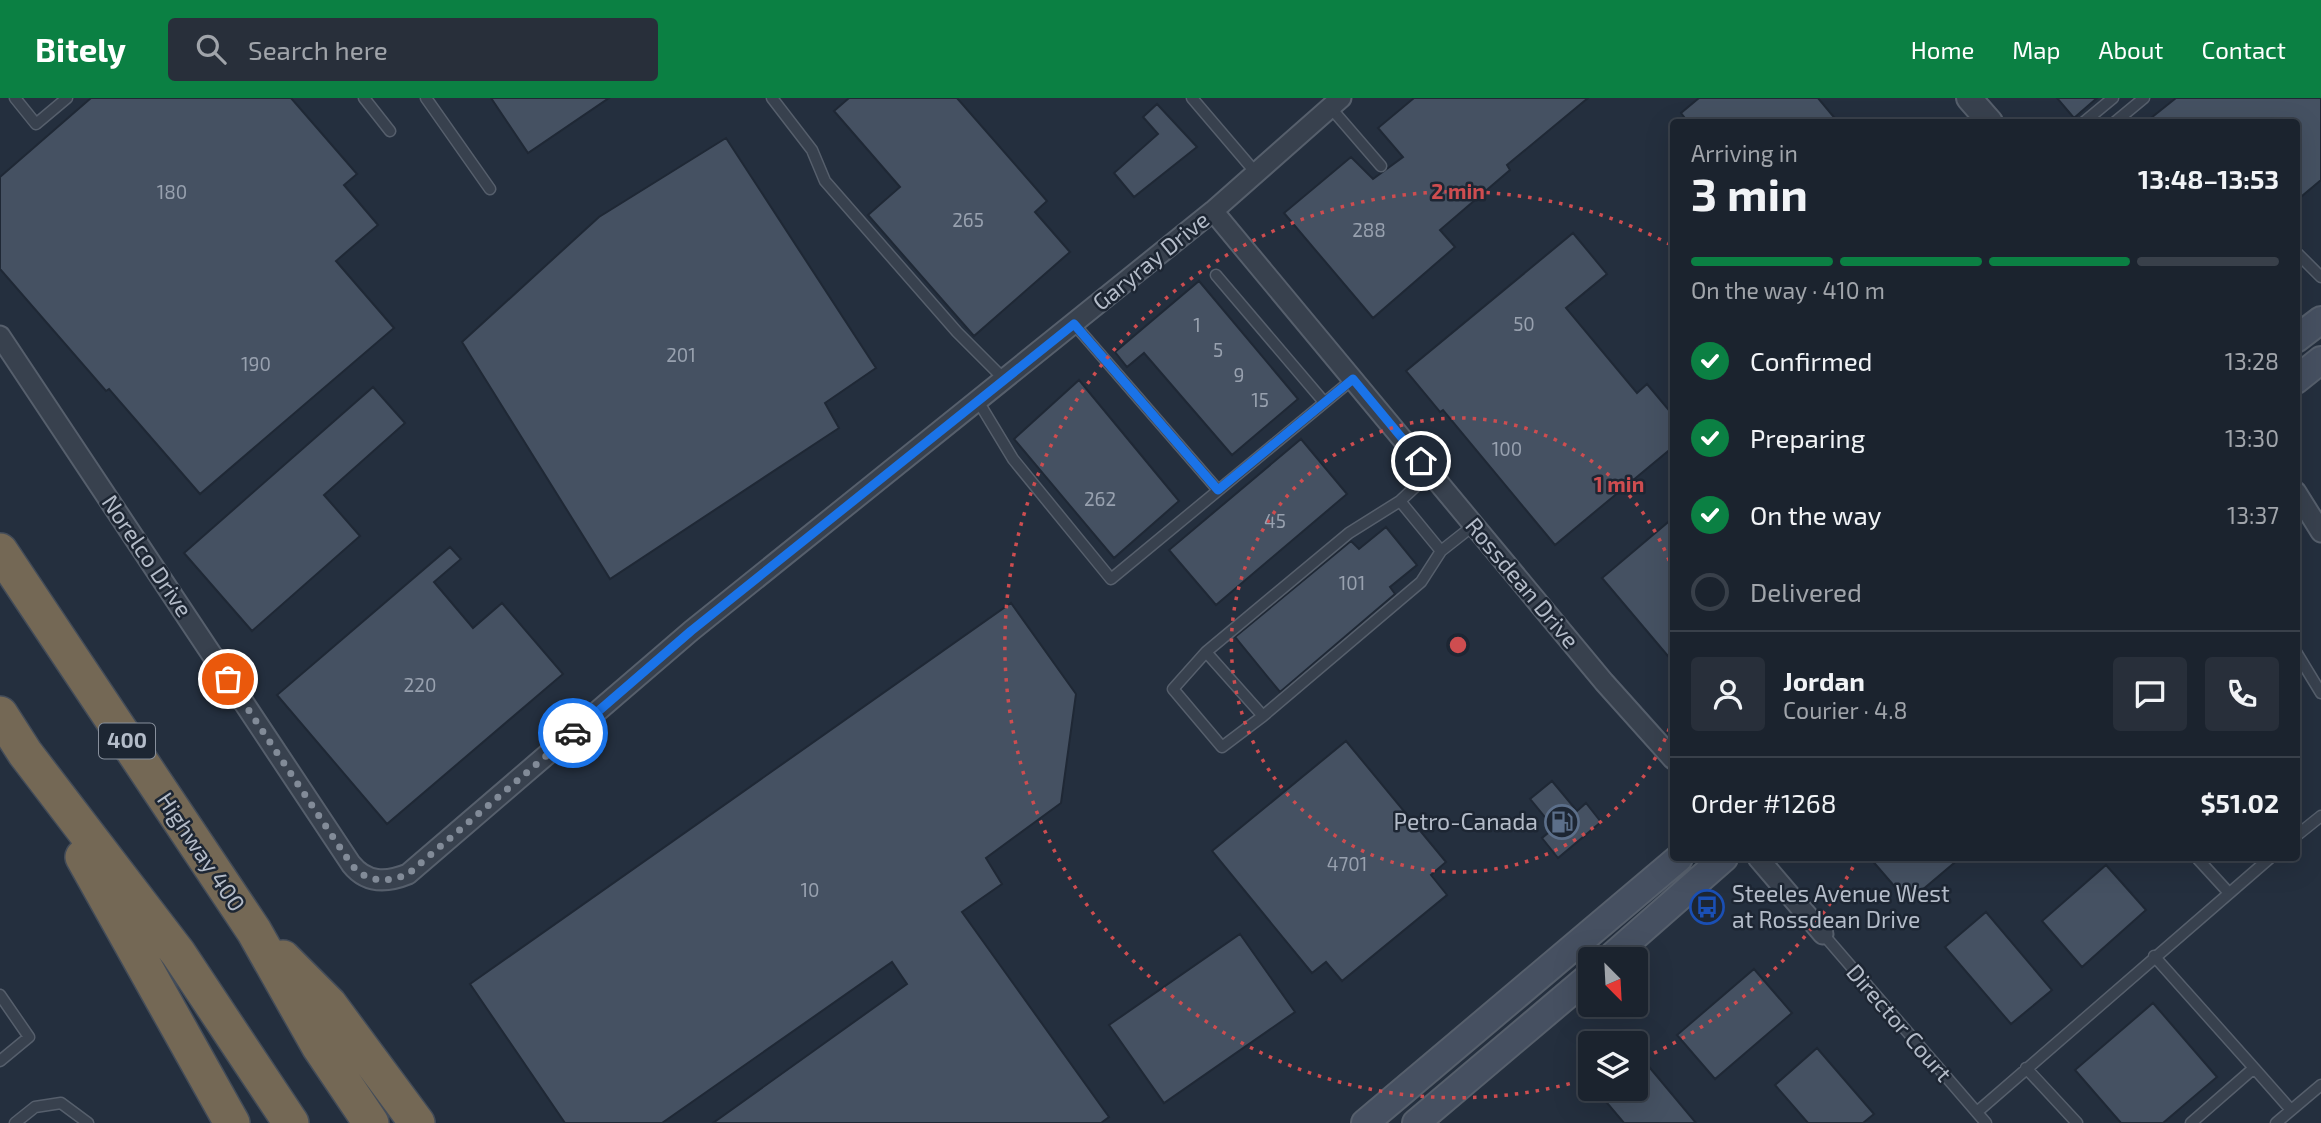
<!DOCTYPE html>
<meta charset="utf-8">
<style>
body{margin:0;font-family:"Exo 2",sans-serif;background:#282f3a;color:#f1f3f6;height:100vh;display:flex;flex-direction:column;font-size:26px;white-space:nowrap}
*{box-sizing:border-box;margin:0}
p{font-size:23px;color:#a0a4aa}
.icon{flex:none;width:38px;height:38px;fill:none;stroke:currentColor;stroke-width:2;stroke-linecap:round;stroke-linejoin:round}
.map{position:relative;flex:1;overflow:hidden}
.panel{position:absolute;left:1670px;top:21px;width:630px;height:742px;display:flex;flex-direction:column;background:#1b232e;border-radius:7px;box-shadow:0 7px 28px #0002,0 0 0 2px #39404a}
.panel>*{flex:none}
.needle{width:46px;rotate:156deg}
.buttons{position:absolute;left:1578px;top:849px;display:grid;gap:14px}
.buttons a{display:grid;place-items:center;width:70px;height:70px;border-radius:7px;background:#1b232e;box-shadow:0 7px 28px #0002,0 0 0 2px #39404a;font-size:35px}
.pin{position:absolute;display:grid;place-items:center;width:60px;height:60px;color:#fff;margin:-30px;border:4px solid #fff;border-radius:50%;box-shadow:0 2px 7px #0007}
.courier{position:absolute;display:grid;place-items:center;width:70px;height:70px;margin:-35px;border:5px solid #1a73e8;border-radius:50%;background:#fff;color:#222;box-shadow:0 2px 9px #0007}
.head em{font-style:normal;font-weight:700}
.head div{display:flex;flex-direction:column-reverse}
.head{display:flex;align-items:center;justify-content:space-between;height:119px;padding:0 21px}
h1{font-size:46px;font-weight:700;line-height:52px}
.bar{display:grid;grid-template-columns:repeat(4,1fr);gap:10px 7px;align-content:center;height:84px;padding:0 21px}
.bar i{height:9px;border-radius:5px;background:#39404a}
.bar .selected{background:#0b8043}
.bar p{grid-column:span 4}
.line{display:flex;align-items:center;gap:18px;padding:0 21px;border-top:2px solid #39404a}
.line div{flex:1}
.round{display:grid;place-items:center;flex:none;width:74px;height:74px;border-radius:7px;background:#282f3a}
ol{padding:0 21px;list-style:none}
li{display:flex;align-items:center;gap:21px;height:77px}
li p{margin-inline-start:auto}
li .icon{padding:7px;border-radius:50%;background:#0b8043;color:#fff;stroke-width:4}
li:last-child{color:#a0a4aa}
li i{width:38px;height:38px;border:4px solid #39404a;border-radius:50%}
header{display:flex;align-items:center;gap:42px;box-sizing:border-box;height:98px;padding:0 35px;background:#0b8043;color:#fff}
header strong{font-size:33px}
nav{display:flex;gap:38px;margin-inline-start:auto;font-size:24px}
.search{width:490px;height:63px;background:#282f3a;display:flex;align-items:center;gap:18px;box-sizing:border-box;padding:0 24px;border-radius:7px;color:#a0a4aa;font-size:26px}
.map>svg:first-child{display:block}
.building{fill:#455162;stroke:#1f2835;stroke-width:2}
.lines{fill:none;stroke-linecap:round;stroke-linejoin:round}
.service-casing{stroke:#565f6c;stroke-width:13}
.minor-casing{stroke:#565f6c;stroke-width:23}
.tertiary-casing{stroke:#565f6c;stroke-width:28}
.secondary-casing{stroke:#565f6c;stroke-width:30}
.motorway-casing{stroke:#434c59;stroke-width:38}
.service{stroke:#38414e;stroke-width:10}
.minor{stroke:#38414e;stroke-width:19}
.tertiary{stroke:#38414e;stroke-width:24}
.secondary{stroke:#465061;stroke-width:26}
.motorway{stroke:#746855;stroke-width:35}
.done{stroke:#828b98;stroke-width:7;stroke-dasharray:0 12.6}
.route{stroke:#1a73e8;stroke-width:9}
.ring{fill:none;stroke:#ce4d50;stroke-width:3.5;stroke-dasharray:3.5 7}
.labels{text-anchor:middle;stroke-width:5;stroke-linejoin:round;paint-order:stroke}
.number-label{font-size:19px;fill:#98a1af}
.shield{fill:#1d2633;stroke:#878f9c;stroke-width:2}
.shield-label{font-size:21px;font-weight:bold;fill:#b4bcc9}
.street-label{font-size:23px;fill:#b4bcc9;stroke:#1d2633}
.poi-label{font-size:23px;fill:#b4bcc9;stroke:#1d2633;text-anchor:end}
.centre{fill:#ce4d50;stroke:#1d2633;stroke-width:3.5}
.ring-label{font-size:21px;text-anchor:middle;font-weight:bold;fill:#ce4d50;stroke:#1d2633;stroke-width:5;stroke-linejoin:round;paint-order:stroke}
</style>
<header>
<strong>Bitely</strong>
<div class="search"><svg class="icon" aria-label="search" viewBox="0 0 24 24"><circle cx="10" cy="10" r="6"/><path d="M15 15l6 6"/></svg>Search here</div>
<nav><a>Home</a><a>Map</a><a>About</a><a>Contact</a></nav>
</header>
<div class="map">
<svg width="2321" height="1025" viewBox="0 0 2321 1025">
<rect width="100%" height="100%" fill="#242f3e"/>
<path class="building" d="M91 0H291L357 76 344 87 378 127 336 163 394 230 200 396 109 291 106 293 0 171V79Z
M491 0H609L528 55Z
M849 0H957L1047 103 1035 114 1070 154 974 238 868 117 900 89 834 13Z
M1414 0H1588L1507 67 1510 72 1440 132 1455 149 1373 220 1284 115 1351 59 1373 81 1403 59 1378 30Z
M1699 0H1818L1838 24H1688L1681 15Z
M2057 0H2097L2074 20Z
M2176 0H2321V82L2296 103V24H2146Z
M1157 6 1197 49 1134 99 1114 75 1158 36 1143 19Z
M726 40 876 270 825 305 839 330 610 481 462 244 599 119Z
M1573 135 1607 176 1566 210 1637 295 1647 286 1673 317V349L1555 447 1443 312 1440 314 1406 273Z
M1199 183 1298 301 1232 357 1144 255 1127 269 1115 254Z
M1079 282 1179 403 1114 460 1014 341Z
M373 289 405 325 324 397 360 438 252 533 184 455Z
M1301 341 1347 396 1216 507 1169 452Z
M1673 420V564L1602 480Z
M1386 429 1417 467 1390 489 1395 496 1280 594 1235 539 1351 443 1359 451Z
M450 449 461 461 434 484 473 530 502 505 563 576 387 726 277 597Z
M1011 505 1076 596 1061 705 986 760 1002 786 962 814 1109 1019 1101 1025H713L907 886 892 864 662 1025H565L470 886Z
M1346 643 1446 764 1431 777 1447 797 1342 883 1326 864 1312 875 1212 753Z
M1552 683 1577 713 1586 705 1601 724 1558 760 1542 740 1554 730 1530 701Z
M1870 760H1960L1908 804Z
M2106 767 2146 812 2082 869 2042 823Z
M1986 814 2052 892 2011 926 1945 849Z
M1240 836 1295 914 1164 1005 1109 927Z
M1754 871 1792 915 1715 981 1677 937Z
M2153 905 2217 979 2163 1025H2121L2075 972Z
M1817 950 1874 1016 1863 1025H1808L1775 987Z
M1645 964 1696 1025H1624L1602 999 1613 990H1636V971Z"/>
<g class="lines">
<g class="service-casing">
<path id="service" d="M15 0 36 26 67 0
M364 0 390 33
M426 0 490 91
M772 0 812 52 825 83 957 234 1005 282
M1192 0 1256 75
M1330 9 1381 68
M2084 24 2113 0
M2115 24 2144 0
M2296 154 2321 179
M1216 177 1324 304
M1074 226 1218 392
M978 303 1013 361 1111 481 1353 281
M1430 375 1400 403 1441 453 1474 427
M1400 403 1349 435 1206 554 1263 618 1421 484 1441 453
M1206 554 1173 591 1222 649 1263 618
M2296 554 2321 595
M2296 738 2321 718
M2197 760 2229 795
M1823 836 1986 1025
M2154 858 2254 970 2191 1025
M0 897 29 939 0 963
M2026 970 2077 1025
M2254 970 2291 1012
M1977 1014 2270 760
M15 1025 35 1009 61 1005 88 1025
M2276 1025 2321 987"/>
</g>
<g class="minor-casing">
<path id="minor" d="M1213 113 1604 584 1673 661
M0 238 351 766C366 785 386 785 408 776L691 533 1213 113 1341 0
M2296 394 2321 434
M1758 760 1823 836"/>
</g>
<g class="tertiary-casing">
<path id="tertiary" d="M1969 0 1990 24"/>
</g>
<g class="secondary-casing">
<path id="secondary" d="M2296 241 2321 222
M2296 282 2321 262
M1609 861 1724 760
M1365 1025 1679 760
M1416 1025 1591 877"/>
</g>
<g class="motorway-casing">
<path id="motorway" d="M0 453 254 833 319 948 371 1025
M0 616 25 655 178 855 291 1025
M83 759 232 1025
M283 860 329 906 417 1025"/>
</g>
<use href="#service" class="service"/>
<use href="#minor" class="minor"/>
<use href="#tertiary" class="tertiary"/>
<use href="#secondary" class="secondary"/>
<use href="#motorway" class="motorway"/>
</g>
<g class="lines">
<path class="done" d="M228 581 351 766C366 785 387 785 408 776L573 635"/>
<path class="route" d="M573 635 691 533 1074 226 1218 392 1353 281 1421 363"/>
</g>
<g class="ring">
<path d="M1673 621A227 227 0 1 1 1673 473"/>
<path d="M1858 760A453 453 0 0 1 1639 962M1590 980A453 453 0 1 1 1671 147"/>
</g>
<defs>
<g id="fuel-ring" transform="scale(1.75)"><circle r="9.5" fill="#1d2633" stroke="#5c6f8a" stroke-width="1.5"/><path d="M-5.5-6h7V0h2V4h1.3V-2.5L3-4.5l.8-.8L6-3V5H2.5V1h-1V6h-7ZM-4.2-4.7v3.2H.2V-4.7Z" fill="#5c6f8a"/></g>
<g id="bus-ring" transform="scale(1.75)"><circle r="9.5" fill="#1d2633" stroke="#1a4fb4" stroke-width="1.5"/><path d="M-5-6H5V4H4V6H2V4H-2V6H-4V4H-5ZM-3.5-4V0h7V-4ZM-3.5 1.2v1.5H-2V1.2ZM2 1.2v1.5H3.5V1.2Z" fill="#1a4fb4"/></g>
</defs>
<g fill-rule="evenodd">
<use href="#fuel-ring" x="1562" y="724"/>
<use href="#bus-ring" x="1707" y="809"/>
</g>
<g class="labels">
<g class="number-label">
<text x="172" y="101">180</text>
<text x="968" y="129">265</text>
<text x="1369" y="139">288</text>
<text x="1524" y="233">50</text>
<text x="1197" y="234">1</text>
<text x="1218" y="259">5</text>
<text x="681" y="264">201</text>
<text x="256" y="273">190</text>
<text x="1239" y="284">9</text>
<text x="1260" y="309">15</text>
<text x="1507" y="358">100</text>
<text x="1100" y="408">262</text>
<text x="1275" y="430">45</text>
<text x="1352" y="492">101</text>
<text x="420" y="594">220</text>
<text x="1347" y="773">4701</text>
<text x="810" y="799">10</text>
</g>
<rect class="shield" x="99" y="625.5" width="56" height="35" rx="5"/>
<g class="shield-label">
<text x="127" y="650">400</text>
</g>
<g class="street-label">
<text transform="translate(1151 163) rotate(-39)" y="8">Garyray Drive</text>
<text transform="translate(147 458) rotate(56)" y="8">Norelco Drive</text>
<text transform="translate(1522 485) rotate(50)" y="8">Rossdean Drive</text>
<text transform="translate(201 754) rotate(56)" y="8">Highway 400</text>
<text transform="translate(1899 925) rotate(49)" y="8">Director Court</text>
</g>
<g class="poi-label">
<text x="1538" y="732">Petro-Canada</text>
<text x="1732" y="804" text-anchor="start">Steeles Avenue West<tspan x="1732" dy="26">at Rossdean Drive</tspan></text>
</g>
</g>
<circle cx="1458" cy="547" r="10" class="centre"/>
<g class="ring-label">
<text x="1458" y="101">2 min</text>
<text x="1619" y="394">1 min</text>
</g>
</svg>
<div class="buttons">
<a><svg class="needle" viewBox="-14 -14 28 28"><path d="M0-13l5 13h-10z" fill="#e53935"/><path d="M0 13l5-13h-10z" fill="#a0a4aa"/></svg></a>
<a><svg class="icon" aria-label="layers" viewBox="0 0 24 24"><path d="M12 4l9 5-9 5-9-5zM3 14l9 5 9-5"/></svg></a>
</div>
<div class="pin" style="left:228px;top:581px;background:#ea580c"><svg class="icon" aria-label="bag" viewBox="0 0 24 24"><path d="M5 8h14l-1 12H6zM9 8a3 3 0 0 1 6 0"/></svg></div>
<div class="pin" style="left:1421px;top:363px;background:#1f2937"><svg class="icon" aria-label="home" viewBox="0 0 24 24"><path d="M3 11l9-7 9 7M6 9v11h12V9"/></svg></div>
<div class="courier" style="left:573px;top:635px"><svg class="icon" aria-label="car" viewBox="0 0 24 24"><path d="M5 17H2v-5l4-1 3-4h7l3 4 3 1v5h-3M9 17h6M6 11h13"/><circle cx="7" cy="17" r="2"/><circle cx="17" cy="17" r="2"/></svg></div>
<section class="panel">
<div class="head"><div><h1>3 min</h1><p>Arriving in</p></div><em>13:48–13:53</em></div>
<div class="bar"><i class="selected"></i><i class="selected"></i><i class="selected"></i><i></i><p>On the way · 410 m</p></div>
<ol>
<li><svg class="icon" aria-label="check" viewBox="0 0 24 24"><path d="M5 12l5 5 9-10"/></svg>Confirmed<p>13:28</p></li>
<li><svg class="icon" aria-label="check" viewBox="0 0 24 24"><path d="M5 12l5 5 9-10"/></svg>Preparing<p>13:30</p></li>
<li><svg class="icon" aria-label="check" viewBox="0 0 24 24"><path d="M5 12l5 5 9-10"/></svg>On the way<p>13:37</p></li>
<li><i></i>Delivered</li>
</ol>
<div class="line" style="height:126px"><a class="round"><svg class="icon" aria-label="person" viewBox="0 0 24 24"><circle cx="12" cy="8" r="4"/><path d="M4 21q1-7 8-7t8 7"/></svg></a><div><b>Jordan</b><p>Courier · 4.8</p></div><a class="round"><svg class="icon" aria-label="chat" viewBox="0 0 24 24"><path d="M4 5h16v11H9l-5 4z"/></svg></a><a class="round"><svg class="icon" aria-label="phone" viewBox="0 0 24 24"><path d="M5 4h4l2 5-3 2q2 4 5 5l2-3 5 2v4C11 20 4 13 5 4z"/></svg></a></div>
<div class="line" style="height:91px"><div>Order #1268</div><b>$51.02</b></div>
</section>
</div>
